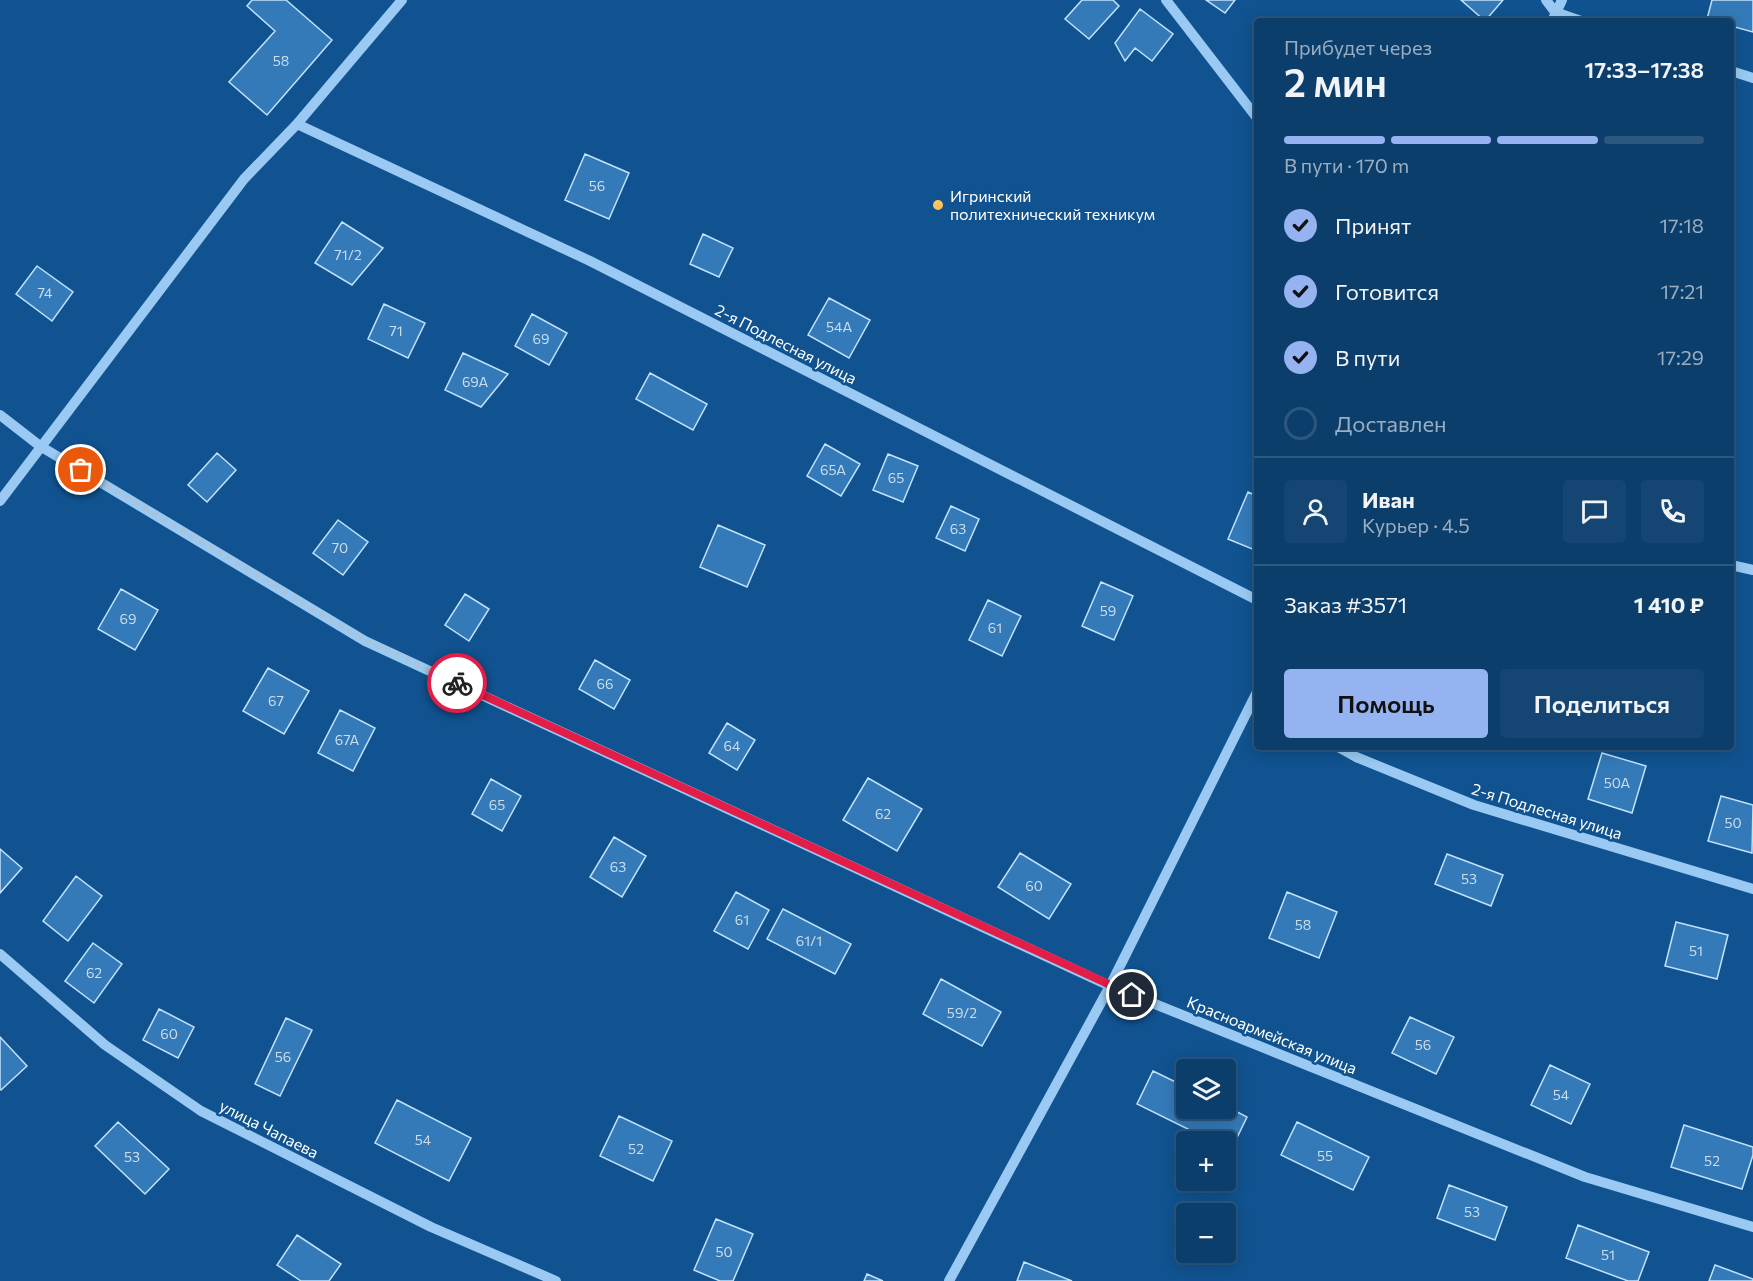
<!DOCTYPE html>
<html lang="ru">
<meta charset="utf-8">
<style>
body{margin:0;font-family:Commissioner,sans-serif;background:#154572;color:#f1f3f6;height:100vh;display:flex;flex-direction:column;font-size:22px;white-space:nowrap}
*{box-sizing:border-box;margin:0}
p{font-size:20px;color:#9aaec2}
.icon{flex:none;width:33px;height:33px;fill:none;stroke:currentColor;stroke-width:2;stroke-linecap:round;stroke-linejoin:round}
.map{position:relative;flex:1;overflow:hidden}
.details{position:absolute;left:1254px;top:18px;width:480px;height:732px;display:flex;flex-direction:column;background:#0c3e6c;border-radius:6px;box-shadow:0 3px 15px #0003,0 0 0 2px #2c577f}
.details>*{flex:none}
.tools{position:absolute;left:1176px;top:1059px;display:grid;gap:12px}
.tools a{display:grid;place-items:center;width:60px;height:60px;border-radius:6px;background:#0c3e6c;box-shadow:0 3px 15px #0003,0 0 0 2px #2c577f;font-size:30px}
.pin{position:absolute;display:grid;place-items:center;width:51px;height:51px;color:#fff;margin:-26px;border:3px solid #fff;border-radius:50%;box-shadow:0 2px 6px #0007}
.courier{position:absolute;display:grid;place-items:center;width:60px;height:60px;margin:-30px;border:4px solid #e11d48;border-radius:50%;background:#fff;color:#222;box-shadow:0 2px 8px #0007}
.headline em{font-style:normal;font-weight:600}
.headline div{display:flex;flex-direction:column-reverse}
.headline{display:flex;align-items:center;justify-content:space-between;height:102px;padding:0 30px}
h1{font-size:39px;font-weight:600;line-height:45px}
.bar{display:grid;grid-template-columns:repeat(4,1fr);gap:9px 6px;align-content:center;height:72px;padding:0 30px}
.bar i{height:8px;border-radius:4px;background:#2c577f}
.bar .on{background:#95b2f1}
.bar p{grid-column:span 4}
.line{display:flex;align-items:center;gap:15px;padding:0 30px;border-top:2px solid #2c577f}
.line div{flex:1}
.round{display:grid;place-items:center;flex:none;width:63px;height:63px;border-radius:6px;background:#154572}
ol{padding:0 30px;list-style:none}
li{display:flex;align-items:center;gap:18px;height:66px}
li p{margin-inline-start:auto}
li .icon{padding:6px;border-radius:50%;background:#95b2f1;color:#111;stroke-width:4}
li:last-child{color:#9aaec2}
li i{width:33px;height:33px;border:3px solid #2c577f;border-radius:50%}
.cta{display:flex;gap:12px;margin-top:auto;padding:12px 30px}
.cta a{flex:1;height:69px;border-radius:6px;background:#95b2f1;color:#111;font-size:24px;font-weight:600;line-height:69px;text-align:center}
.cta a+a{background:#154572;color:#f1f3f6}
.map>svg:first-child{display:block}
.building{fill:#347ab8;stroke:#c1e2fd;stroke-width:1.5}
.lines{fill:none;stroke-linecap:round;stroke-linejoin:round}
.minor{stroke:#9acaf3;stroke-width:10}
.done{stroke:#abc3d8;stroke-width:6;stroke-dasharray:0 10.8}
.route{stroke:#e11d48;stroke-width:8}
.poi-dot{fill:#ffc25c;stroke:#105390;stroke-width:2}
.labels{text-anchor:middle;stroke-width:5;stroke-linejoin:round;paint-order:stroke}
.number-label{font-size:14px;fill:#ccdeed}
.poi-label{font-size:16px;fill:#fff;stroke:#105390;text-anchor:start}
.street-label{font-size:16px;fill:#fff;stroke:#105390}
</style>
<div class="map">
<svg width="1753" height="1281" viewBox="0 0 1753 1281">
<rect width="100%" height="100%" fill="#105390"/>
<path class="building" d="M252 0H286L332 40 267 115 229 82 275 31 247 6Z
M1082 0H1113L1119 6 1089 39 1065 19Z
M1206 0H1235L1225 13Z
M1461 0H1503L1485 21Z
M1712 0H1753V32L1731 26V21L1707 19Z
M1140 9 1173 34 1152 61 1135 48 1125 61 1115 43Z
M585 154 629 173 609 219 565 200Z
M342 222 383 248 352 285 315 263Z
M703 234 733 248 719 277 690 264Z
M37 266 73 292 52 321 16 294Z
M829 298 870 320 849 358 808 335Z
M384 304 425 323 408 358 368 339Z
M532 314 567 333 549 365 515 346Z
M463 353 508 374 481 407 445 390Z
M650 373 707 404 693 430 636 399Z
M825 444 860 464 841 496 807 476Z
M217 453 236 470 207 502 188 485Z
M888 454 918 466 903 502 873 490Z
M1248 492 1257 496V551L1228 539Z
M951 506 979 519 965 551 936 538Z
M338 520 368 542 343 575 313 553Z
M718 525 765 545 747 587 700 567Z
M1101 582 1133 596 1114 640 1082 626Z
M121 589 158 610 135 650 98 629Z
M465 594 489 609 469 641 445 625Z
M988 600 1021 616 1002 656 969 640Z
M595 660 630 680 614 709 579 689Z
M268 668 309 691 284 734 243 711Z
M340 710 375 728 353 771 318 753Z
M727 723 755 740 737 770 709 753Z
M1602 753 1646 766 1632 813 1588 799Z
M868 778 922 809 897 851 843 820Z
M491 779 521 796 502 831 472 814Z
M1721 796 1753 805 1752 853 1708 841Z
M614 837 646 856 622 897 590 877Z
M0 849 22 868 0 893Z
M1020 853 1071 884 1049 919 998 887Z
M1447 854 1503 875 1491 906 1435 884Z
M76 876 102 896 68 941 43 921Z
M736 892 769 910 748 949 714 931Z
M1287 892 1337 912 1319 958 1269 938Z
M783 909 851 944 835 974 767 939Z
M1676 922 1728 935 1717 979 1665 966Z
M93 943 122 964 94 1003 65 981Z
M941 979 1001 1012 982 1046 923 1014Z
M159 1009 194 1027 178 1058 143 1040Z
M1410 1017 1454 1037 1436 1074 1392 1053Z
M286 1018 312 1030 280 1096 255 1084Z
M0 1037 27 1066 1 1090 0 1089Z
M1550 1065 1590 1084 1571 1124 1531 1105Z
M1153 1071 1186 1087V1108H1226V1106L1247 1117 1231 1150 1226 1147V1142H1214L1137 1104Z
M397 1100 471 1138 449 1181 375 1143Z
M619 1116 672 1141 653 1181 600 1156Z
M118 1122 169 1169 145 1194 95 1146Z
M1297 1122 1369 1157 1353 1190 1281 1155Z
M1684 1125 1753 1147V1155L1742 1189 1671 1167Z
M1449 1185 1507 1207 1495 1240 1437 1218Z
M716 1219 753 1234 733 1281H720L694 1270Z
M1578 1225 1649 1252 1638 1281H1628L1566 1258Z
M297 1235 341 1264 329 1281H301L277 1265Z
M1024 1262 1072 1281H1017Z
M1715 1265 1753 1279V1281H1709Z
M867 1274 883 1281H864Z"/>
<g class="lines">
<path class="minor" d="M1166 0 1257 118
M1546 0 1555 12 1581 21
M1552 21 1562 0
M1731 71 1753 78
M297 124 590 261 1257 600
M0 415 40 446 365 641 1110 986 1585 1177 1753 1227
M0 501 244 179 297 124 402 0
M1731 565 1753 570
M1338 747 1356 757 1474 805 1753 889
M0 954 105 1045 201 1111 431 1227 556 1281
M949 1281 1110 986 1257 692"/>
</g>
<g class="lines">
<path class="done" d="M81 470 365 640 457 683"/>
<path class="route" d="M457 683 1132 995"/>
</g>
<circle class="poi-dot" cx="938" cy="205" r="6"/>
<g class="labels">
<g class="number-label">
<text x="281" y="66">58</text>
<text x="597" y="191">56</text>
<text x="348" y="260">71/2</text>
<text x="45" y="298">74</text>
<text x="839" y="332">54А</text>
<text x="396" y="336">71</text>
<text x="541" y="344">69</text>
<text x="475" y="387">69А</text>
<text x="833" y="475">65А</text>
<text x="896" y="483">65</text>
<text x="958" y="534">63</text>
<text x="340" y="553">70</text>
<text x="1108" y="616">59</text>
<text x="128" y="624">69</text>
<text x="995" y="633">61</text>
<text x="605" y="689">66</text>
<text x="276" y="706">67</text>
<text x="347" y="745">67А</text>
<text x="732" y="751">64</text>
<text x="1617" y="788">50А</text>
<text x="497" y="810">65</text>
<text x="883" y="819">62</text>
<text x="1733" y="828">50</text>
<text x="618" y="872">63</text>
<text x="1469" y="884">53</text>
<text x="1034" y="891">60</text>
<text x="742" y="925">61</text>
<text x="1303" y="930">58</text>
<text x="809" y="946">61/1</text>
<text x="1696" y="956">51</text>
<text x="94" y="978">62</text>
<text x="962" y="1018">59/2</text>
<text x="169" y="1039">60</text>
<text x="1423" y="1050">56</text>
<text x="283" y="1062">56</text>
<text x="1561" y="1100">54</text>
<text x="423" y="1145">54</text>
<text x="636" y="1154">52</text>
<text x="1325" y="1161">55</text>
<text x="132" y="1162">53</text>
<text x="1712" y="1166">52</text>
<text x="1472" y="1217">53</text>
<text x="724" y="1257">50</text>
<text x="1608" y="1260">51</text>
</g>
<g class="poi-label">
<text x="950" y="202">Игринский<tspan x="950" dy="18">политехнический техникум</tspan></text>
</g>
<g class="street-label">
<text transform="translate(786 344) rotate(27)" y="6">2-я Подлесная улица</text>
<text transform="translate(1547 811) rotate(17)" y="6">2-я Подлесная улица</text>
<text transform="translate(1272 1035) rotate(22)" y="6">Красноармейская улица</text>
<text transform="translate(269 1129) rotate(27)" y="6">улица Чапаева</text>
</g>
</g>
</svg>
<div class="tools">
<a><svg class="icon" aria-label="layers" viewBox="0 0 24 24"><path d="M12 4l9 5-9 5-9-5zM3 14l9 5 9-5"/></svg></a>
<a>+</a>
<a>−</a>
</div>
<div class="pin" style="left:81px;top:470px;background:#ea580c"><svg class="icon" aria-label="bag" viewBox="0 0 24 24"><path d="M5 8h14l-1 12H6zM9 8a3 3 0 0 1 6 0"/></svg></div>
<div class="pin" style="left:1132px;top:995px;background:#1f2937"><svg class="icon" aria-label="home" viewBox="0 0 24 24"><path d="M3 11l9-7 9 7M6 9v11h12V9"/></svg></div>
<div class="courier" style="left:457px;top:683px"><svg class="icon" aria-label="bike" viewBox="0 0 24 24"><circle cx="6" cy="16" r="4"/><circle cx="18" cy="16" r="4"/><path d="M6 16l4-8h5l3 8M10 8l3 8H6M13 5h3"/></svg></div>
<section class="details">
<div class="headline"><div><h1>2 мин</h1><p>Прибудет через</p></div><em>17:33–17:38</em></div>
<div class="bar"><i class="on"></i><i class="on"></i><i class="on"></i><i></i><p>В пути · 170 m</p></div>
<ol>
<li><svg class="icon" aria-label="check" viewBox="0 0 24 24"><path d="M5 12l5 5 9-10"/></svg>Принят<p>17:18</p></li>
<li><svg class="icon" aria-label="check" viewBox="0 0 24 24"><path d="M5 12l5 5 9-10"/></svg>Готовится<p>17:21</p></li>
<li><svg class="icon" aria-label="check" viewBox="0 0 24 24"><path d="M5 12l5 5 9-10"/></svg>В пути<p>17:29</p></li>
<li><i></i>Доставлен</li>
</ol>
<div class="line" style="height:108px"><a class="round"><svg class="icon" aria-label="person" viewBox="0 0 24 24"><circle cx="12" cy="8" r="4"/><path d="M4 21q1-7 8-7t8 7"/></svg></a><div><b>Иван</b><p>Курьер · 4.5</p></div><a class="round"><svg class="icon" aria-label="chat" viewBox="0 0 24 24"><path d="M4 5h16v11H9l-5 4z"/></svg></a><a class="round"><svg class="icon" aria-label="phone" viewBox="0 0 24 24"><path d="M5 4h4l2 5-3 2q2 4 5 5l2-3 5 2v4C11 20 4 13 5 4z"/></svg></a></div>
<div class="line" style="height:78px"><div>Заказ #3571</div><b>1 410 ₽</b></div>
<div class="cta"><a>Помощь</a><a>Поделиться</a></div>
</section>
</div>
